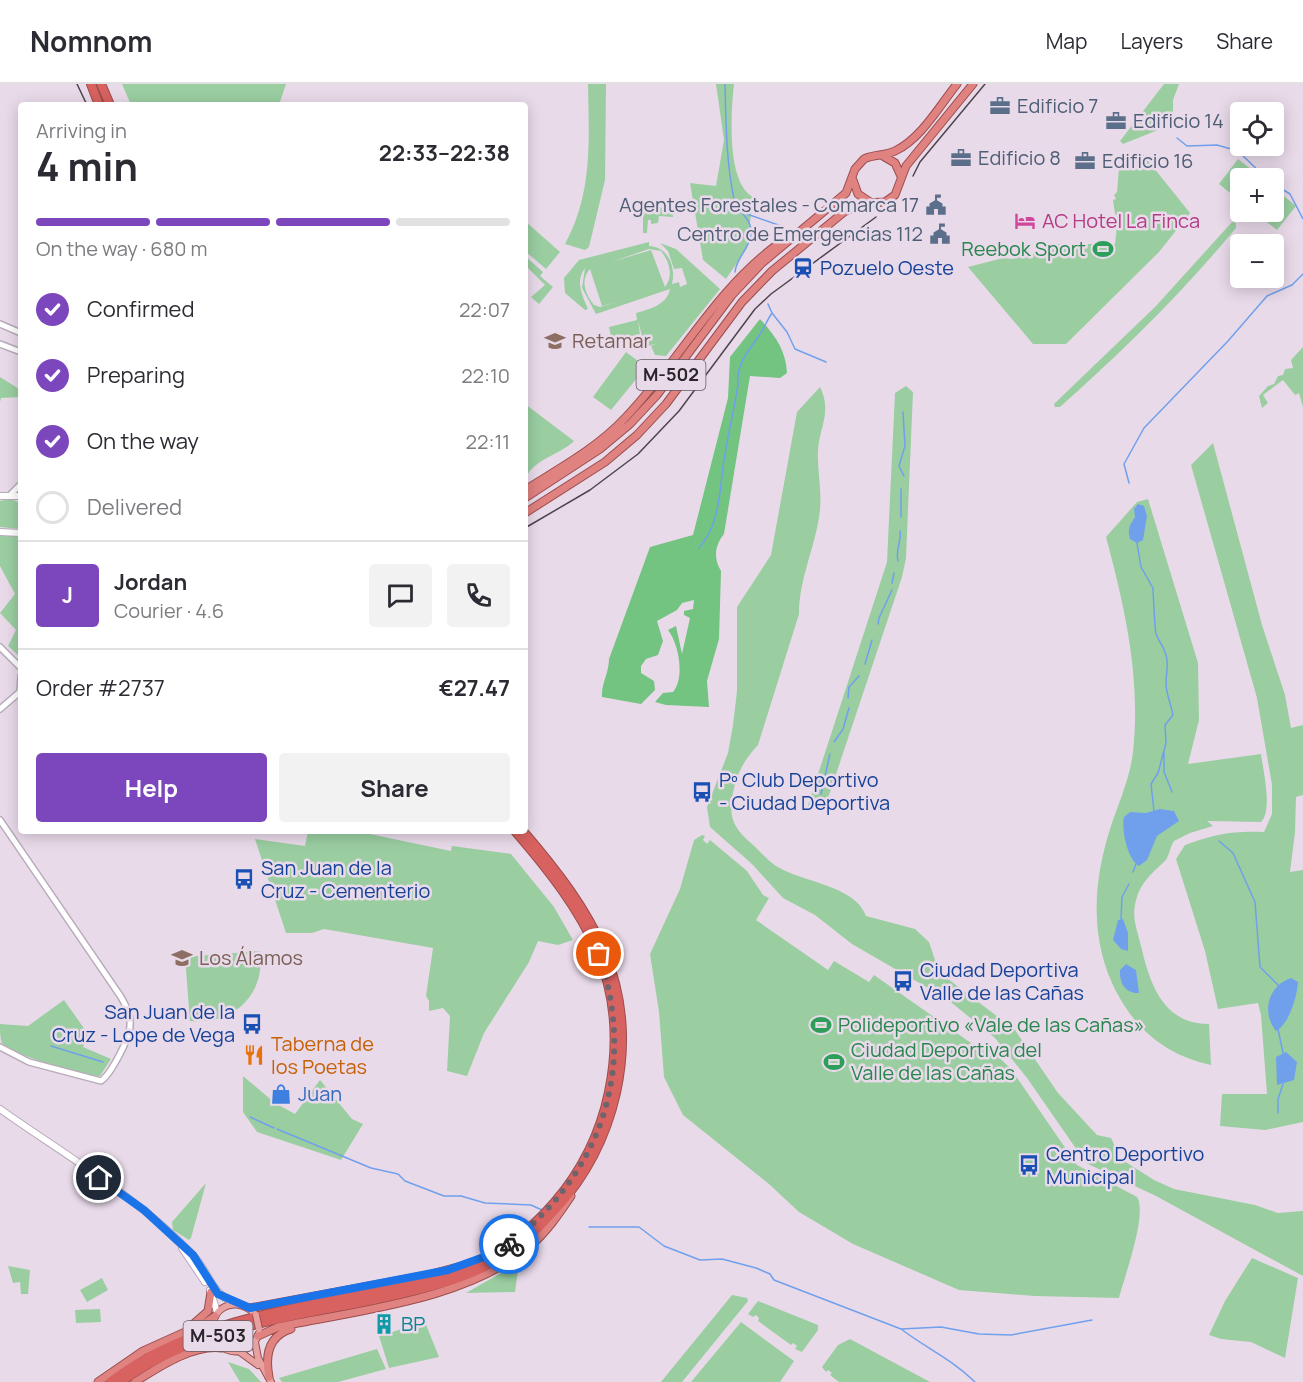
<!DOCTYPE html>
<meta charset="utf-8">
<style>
body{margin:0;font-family:Manrope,sans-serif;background:#f2f2f3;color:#2b2b33;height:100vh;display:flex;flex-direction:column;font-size:22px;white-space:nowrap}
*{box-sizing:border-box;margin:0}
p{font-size:20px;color:#7c7c81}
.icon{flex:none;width:33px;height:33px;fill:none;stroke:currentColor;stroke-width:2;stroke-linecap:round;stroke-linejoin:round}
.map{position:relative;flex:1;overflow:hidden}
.drawer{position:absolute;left:18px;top:18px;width:510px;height:732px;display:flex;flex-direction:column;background:#fff;border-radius:6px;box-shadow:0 3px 15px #0003}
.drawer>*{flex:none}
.fabs{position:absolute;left:1230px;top:18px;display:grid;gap:12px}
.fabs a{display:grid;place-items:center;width:54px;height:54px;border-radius:6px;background:#fff;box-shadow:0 3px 15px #0003;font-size:30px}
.pin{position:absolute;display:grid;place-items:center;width:51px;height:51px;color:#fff;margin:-26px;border:3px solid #fff;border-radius:50%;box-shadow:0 2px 6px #0007}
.courier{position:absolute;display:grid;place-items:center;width:60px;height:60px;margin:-30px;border:4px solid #1a73e8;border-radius:50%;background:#fff;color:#222;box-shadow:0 2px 8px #0007}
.summary em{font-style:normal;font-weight:700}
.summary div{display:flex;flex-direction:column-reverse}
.summary{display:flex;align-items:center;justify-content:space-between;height:102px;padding:0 18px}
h1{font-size:39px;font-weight:700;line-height:45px}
.bar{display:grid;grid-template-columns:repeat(4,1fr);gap:9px 6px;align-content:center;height:72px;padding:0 18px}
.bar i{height:8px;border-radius:4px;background:#e1e1e2}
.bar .current{background:#7c46bd}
.bar p{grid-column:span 4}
.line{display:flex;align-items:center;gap:15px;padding:0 18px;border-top:2px solid #e1e1e2}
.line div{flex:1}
.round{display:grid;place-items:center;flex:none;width:63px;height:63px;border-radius:6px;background:#f2f2f3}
ol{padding:0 18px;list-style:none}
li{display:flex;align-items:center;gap:18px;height:66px}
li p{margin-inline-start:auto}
li .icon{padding:6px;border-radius:50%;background:#7c46bd;color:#fff;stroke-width:4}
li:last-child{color:#7c7c81}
li i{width:33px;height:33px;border:3px solid #e1e1e2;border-radius:50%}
.cta{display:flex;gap:12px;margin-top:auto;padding:12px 18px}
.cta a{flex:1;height:69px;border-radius:6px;background:#7c46bd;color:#fff;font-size:24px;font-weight:700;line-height:69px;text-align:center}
.cta a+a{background:#f2f2f3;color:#2b2b33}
header{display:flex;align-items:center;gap:36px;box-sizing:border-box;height:84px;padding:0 30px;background:#fff;border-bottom:2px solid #e1e1e2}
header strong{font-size:28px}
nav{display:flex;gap:33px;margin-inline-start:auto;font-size:21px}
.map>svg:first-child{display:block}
.green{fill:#9acea1;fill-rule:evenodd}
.forest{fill:#73c381}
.water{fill:#70a0ec}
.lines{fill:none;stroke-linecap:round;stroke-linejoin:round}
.stream{stroke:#70a0ec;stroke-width:1.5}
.tertiary-casing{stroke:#b8abba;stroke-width:8}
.secondary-casing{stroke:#b8abba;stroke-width:8}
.primary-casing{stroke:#9a4d4d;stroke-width:8}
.trunk-casing{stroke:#9a4d4d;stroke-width:9}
.motorway-casing{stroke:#9a4d4d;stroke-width:10}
.tertiary{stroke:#fff;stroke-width:5}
.secondary{stroke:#fff;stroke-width:6}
.primary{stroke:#e7a1a0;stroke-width:6}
.trunk{stroke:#df8280;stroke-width:7}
.motorway{stroke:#d76260;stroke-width:8}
.tram{stroke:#4c454d;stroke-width:1.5}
.primary-bridge-casing{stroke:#9a4d4d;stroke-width:8;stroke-linecap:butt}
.primary-bridge{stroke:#e7a1a0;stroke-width:6}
.done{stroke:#6d646e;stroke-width:6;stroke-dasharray:0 10.8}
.route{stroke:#1a73e8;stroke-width:8}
.labels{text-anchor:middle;stroke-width:5;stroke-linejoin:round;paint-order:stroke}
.shield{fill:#e9daea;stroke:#635b64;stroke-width:1.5}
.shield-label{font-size:18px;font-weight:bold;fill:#2a252b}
.service-label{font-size:20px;fill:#4e5e75;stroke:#e9daea;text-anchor:start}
.hotel-label{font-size:20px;fill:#b23c85;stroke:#e9daea;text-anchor:start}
.leisure-label{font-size:20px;fill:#27864d;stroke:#e9daea;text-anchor:start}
.transit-label{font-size:20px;fill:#164399;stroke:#e9daea;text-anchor:start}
.education-label{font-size:20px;fill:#785e54;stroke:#e9daea;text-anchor:start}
.food-label{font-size:20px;fill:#c56008;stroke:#e9daea;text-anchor:start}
.shop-label{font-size:20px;fill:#366cbe;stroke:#e9daea;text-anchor:start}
.culture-label{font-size:20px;fill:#0d838f;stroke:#e9daea;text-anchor:start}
</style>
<header>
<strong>Nomnom</strong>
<nav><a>Map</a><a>Layers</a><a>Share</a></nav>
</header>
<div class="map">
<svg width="1303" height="1298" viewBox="0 0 1303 1298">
<rect width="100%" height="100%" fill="#e9daea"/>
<path class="green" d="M122 0H286L279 21H131Z
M588 0H606L605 96 589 163 585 166 565 160C593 109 589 56 588 0Z
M716 0H734C731 27 726 99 753 113L747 164 726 195 703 176 690 99 716 102 724 56Z
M1164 0H1179L1173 16V31L1163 44 1123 60 1120 57Z
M1141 68 1190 129 1159 168 1066 260H1033L968 183 1003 174 1012 175 1023 170H1037L1054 160H1115L1118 132 1115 130 1113 116 1116 115 1114 111 1117 108 1119 84Z
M1238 75 1262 94H1240V117L1219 100Z
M1274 104 1296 122 1277 146 1254 128H1274Z
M643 123 672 124 673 133 659 132 658 139 651 140V136H648L647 149H643Z
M525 137 560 168 546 185 525 167Z
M1232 138 1236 139V144C1182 209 1123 267 1060 323H1055L1054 320 1156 222Z
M649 158V162C669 163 676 184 672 200L679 198 680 203 687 200 682 184 674 185 668 167 660 159 676 165 720 205 666 272 655 271 651 262 658 259 645 263 638 237 640 250 612 257 609 243 637 236 636 229C650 225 667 221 670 205L596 230 582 204 585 184C575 197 582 211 588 225L585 226 565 209 564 194 579 176ZM649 165 661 167C669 177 674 192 665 203L651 166 611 178ZM590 185 602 222 624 216 600 223 594 221C585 210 580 196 590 185Z
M525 172 543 188 540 192 553 203 539 220 531 213 545 201 525 181Z
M1303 263V323L1299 309 1295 311 1283 296 1263 311 1268 319 1262 324 1259 312 1268 302 1274 300 1278 292 1283 291 1285 285 1293 284 1291 276Z
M626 268 646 283 611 326 593 313Z
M0 293 19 305 21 313 1 314 0 318Z
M906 302 913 308 906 474 902 493 826 720 811 726 808 721 887 478 895 309Z
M820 303C832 328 820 341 818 366 817 386 822 406 820 426 816 462 799 494 799 530L758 661C744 676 737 689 733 709 728 732 733 744 752 760 760 767 767 776 776 782 801 798 855 801 866 832L915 845 929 858 939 888 1015 946 1058 1009 1097 1051 1111 1054 1121 1075 1154 1096 1174 1105 1255 1121 1278 1129 1303 1127V1192L1156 1112 1086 1079 1027 994 995 954 947 915 852 860 815 831 783 814 752 780 710 743 707 723 728 669 733 641 737 607V523L771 471 797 328Z
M525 320 574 357C560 371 531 376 525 396Z
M1213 359 1262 541 1285 611 1291 644 1303 641V711L1296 713 1295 748 1290 788 1303 786V1038L1265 1046 1220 1042 1222 1010H1267L1261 931 1258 919 1218 925 1205 867 1176 775 1185 761C1217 750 1230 747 1264 748L1272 730V701L1257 614 1191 381Z
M10 415 21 419V445L0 443V417Z
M1148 415 1198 579 1199 636 1188 680 1261 670C1263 686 1273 727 1261 738L1207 737 1213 742 1190 749 1174 757C1170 763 1169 773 1165 777 1150 791 1139 800 1135 821 1132 834 1138 849 1141 862 1150 900 1163 940 1209 940L1211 981C1174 973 1144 953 1124 921 1089 866 1091 803 1111 742 1119 718 1130 694 1133 668 1141 594 1125 524 1106 453L1137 418Z
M0 450 21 451V570L19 572 8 562 16 546 0 529 15 510 0 482Z
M308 747 360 748 451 767 452 762 511 770 554 823 573 856 558 861 538 857 529 878 484 949 467 992 447 987 450 932 443 924 429 927V917L426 912 433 864 324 845 312 849H286L255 755 305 762Z
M702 751 705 752 703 756 707 760 710 756 747 787 763 811 769 814 756 836 828 886 834 877 869 898 874 891 981 966 985 960 1011 985 1077 1081 1137 1113C1148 1129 1124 1194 1119 1214L1035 1212 959 1206 853 1160 799 1128 769 1100 683 1031 664 993 659 928 650 870 680 805 694 756Z
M260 867C266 911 233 941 190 937L185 873Z
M64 916 88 950 83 963 111 975 100 992C86 993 10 970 2 959 0 954 0 946 0 940L28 942Z
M243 992 275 1019 295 1030 320 996 352 1035 363 1040 341 1076 257 1048 243 1028Z
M206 1099 191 1154 189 1156 173 1146 172 1138Z
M1252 1174 1298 1194 1285 1274 1251 1258 1221 1255 1209 1251 1225 1217Z
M8 1182 30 1186 28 1210H21L20 1198 13 1199Z
M513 1182 518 1186 515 1208 466 1209Z
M102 1194 108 1206 87 1218 80 1206Z
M732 1211 747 1214 748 1217 682 1298H661Z
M758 1217 818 1241V1246L802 1268 795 1265 797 1262 793 1259 791 1261 758 1237 759 1234 756 1231 753 1233 748 1230Z
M100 1225 101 1238 76 1239 75 1226Z
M425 1238 439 1273 389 1284 379 1252Z
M741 1238 794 1277 780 1298H691Z
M850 1255 930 1298H839L830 1291 832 1289 828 1286 826 1288 822 1283 838 1261Z
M377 1265 386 1285 338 1298H282L279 1294Z
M228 1278 249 1285 261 1298H240Z"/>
<path class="forest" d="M760 235C776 252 786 267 787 289L780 294 750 292 724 450C715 461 713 474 721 487L719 555 707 597 709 623 666 621 655 618 663 609 673 608C685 594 679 560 668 546L676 542 682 570 690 534 684 531V527L693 525 694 516 682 519 677 526 657 537 663 557 658 571 646 575 641 582V589L654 597 655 606 641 620 602 613C601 600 609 589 609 575L650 463 693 451 728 314 730 273Z"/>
<path class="water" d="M1138 420 1144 422 1147 432 1143 456 1137 459 1130 455C1127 445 1130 441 1135 433L1134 425Z
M1160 725 1174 727 1179 737 1157 752 1147 776 1139 782C1128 776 1121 746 1124 733L1130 728 1146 729Z
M1123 835 1128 849V867L1121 865 1113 856 1118 836Z
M1126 880 1136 886 1139 909C1125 910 1119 898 1120 886Z
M1291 894 1298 898C1297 912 1290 939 1276 947 1261 928 1268 902 1291 894Z
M1286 968 1297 978 1294 996 1277 1001 1276 973Z"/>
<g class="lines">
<path class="stream" d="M725 0C726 38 726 78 734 115 737 128 750 132 751 146 752 163 736 173 735 188
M1177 54 1187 62 1217 61 1238 67 1266 94
M1274 100 1290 110 1303 135
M744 129 784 143
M772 229 787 248 795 265 826 278
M903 328 905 362 899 382 904 392
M1129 399 1124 380 1144 344 1228 257 1267 212 1292 201 1303 190
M901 405V433
M1137 459 1141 483 1153 504C1153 507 1155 547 1156 550 1160 560 1166 565 1167 576 1168 585 1166 591 1166 599 1166 610 1171 620 1173 631L1165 641 1166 659 1158 689 1151 700 1154 727
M699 464C722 438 719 402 725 370 729 347 734 324 738 301 736 279 748 268 760 250 765 243 767 236 772 229L768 220
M898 477C895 465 902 457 900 447
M892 499 894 489
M878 540 879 534 892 506
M865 580 872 556
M848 614 849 603 859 592
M834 658 843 645 849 624
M1164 668V688L1172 708
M821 710 830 670
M1219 757 1233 769 1255 818 1260 883 1279 902
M1133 788 1136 780
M1121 835 1122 813 1129 800
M1278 945 1283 969
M51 962 103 978
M1278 1029V1015L1283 1000
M250 1033 274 1044
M277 1045 371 1084 398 1090 405 1097 444 1112H461L485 1119 531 1121 542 1126
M589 1143H639L664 1162 700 1176 722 1175 756 1184 770 1190 774 1196 901 1245 941 1243 979 1250 1011 1251 1092 1236
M901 1245C926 1264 953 1276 975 1298"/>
<g class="tertiary-casing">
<path id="tertiary" d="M0 240 21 249
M0 260 21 268
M11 410 21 400
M0 563 21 584
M20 608 21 592
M0 625 21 607
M0 736 121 913C126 922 131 931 130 941 130 954 111 990 101 997L29 978 0 963"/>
</g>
<g class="secondary-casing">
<path id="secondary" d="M0 412H21
M0 448 21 449
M0 1025C65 1071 138 1113 193 1171 210 1189 211 1211 237 1220
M182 1164 205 1198
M210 1206 217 1228"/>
</g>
<g class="primary-casing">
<path id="primary" d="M212 1244C214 1219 240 1213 256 1231
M215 1256C228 1274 252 1270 259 1249
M255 1258 258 1274 271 1298
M240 1268 258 1281"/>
</g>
<g class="trunk-casing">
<path id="trunk" d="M883 72 895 79 901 92
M853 96 858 110 870 118
M525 406C560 384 597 364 625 334 679 278 714 207 778 160
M525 414 600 365 630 340 657 311 732 211 762 179 846 109 855 85 864 75C874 70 885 72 895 67 921 55 940 21 957 0
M525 429 605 378 637 351 666 320 742 218 772 187 844 128 864 119 885 118 895 111 906 82 973 0
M250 1224 428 1191 465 1181
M191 1242 208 1227 211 1208
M258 1252 278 1243C358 1226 467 1216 530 1162 546 1149 559 1130 571 1112
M269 1293C265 1272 268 1252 291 1245
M98 1298 143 1267 205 1239 215 1232
M135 1298C159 1283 193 1260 222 1264"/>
</g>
<g class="motorway-casing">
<path id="motorway" d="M91 0 99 21
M101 0 110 21
M110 1298C181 1242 278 1227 365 1210 394 1204 425 1200 453 1189 533 1160 592 1090 609 1008 632 897 584 827 515 747
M121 1298C192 1245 290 1233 374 1216 424 1205 476 1195 518 1163 532 1152 544 1138 556 1125 587 1091 606 1053 616 1009 640 900 591 826 523 747"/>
</g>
<use href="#tertiary" class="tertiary"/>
<use href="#secondary" class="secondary"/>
<use href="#primary" class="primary"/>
<use href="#trunk" class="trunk"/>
<use href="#motorway" class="motorway"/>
<path class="tram" d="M77 0 87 21
M913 92 920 78 985 0
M525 444 590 406 638 370 679 327 755 225 771 210 876 133"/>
<g class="primary-bridge-casing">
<path id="primary-bridge" d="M256 1231 259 1245
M212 1244 215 1256"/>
</g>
<use href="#primary-bridge" class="primary-bridge"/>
</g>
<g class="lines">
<path class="done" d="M509 1160C603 1087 637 984 599 870"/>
<path class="route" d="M99 1094 144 1126 193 1171 218 1210 250 1224 448 1186 492 1170 509 1160"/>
</g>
<defs>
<g id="office-bare" transform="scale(1.62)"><path d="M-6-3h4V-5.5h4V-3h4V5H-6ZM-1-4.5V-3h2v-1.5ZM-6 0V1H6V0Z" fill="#5c6f8a" stroke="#e9daea" stroke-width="2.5" paint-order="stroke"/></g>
<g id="civic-bare" transform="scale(1.62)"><path d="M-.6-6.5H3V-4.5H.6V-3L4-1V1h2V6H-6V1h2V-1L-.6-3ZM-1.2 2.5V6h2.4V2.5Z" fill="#5c6f8a" stroke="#e9daea" stroke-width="2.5" paint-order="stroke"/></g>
<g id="hotel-bare" transform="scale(1.62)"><path d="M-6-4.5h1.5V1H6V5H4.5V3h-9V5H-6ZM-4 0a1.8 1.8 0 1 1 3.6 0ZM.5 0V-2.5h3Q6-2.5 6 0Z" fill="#d1479c" stroke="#e9daea" stroke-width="2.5" paint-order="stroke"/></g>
<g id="stadium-bare" transform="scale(1.62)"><path d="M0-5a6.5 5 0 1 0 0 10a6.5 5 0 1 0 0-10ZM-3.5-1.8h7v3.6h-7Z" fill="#2e9e5b" stroke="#e9daea" stroke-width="2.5" paint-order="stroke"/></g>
<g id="station-bare" transform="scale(1.62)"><path d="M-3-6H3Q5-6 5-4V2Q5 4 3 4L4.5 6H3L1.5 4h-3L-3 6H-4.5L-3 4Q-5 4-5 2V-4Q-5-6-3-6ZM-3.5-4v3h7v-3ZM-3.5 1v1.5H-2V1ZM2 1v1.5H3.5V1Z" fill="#1a4fb4" stroke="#e9daea" stroke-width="2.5" paint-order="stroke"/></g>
<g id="university-bare" transform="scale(1.62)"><path d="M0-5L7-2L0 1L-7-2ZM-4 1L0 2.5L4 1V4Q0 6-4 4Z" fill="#8d6e63" stroke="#e9daea" stroke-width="2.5" paint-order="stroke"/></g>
<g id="bus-bare" transform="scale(1.62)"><path d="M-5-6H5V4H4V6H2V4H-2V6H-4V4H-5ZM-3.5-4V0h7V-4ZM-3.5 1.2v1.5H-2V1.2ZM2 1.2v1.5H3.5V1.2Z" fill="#1a4fb4" stroke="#e9daea" stroke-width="2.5" paint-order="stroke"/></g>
<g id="school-bare" transform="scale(1.62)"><path d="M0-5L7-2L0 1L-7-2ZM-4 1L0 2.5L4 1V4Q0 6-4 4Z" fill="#8d6e63" stroke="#e9daea" stroke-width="2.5" paint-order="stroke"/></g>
<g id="restaurant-bare" transform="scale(1.62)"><path d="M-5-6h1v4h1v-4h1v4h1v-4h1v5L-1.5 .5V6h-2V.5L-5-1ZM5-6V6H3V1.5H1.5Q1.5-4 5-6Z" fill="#e8710a" stroke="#e9daea" stroke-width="2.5" paint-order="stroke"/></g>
<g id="shop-bare" transform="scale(1.62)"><path d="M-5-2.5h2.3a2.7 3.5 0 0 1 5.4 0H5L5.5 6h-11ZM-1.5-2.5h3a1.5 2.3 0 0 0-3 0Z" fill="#3f7fe0" stroke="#e9daea" stroke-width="2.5" paint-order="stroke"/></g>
<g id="building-bare" transform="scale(1.62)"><path d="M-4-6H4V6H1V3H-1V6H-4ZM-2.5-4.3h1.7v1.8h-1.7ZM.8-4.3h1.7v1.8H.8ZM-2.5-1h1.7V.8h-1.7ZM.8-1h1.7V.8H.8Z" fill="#0f9aa8" stroke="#e9daea" stroke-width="2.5" paint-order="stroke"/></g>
</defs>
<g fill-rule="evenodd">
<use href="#office-bare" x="1000" y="22"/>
<use href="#office-bare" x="1116" y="37"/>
<use href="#office-bare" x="961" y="74"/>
<use href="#office-bare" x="1085" y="77"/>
<use href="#civic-bare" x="936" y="121"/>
<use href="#hotel-bare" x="1025" y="137"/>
<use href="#civic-bare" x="940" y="150"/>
<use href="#stadium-bare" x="1103" y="165"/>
<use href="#station-bare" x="803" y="184"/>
<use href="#university-bare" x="555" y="257"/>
<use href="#bus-bare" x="702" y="708"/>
<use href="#bus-bare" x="244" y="795"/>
<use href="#school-bare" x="182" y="874"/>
<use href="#bus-bare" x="903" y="897"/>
<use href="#bus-bare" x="252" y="940"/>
<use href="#stadium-bare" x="821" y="941"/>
<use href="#restaurant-bare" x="254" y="971"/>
<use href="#stadium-bare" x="834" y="978"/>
<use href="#shop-bare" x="281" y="1010"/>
<use href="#bus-bare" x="1029" y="1081"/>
<use href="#building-bare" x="384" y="1240"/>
</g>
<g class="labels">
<g class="shield">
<rect x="636.5" y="276" width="69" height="30" rx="4.5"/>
<rect x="183.5" y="1237" width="69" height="30" rx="4.5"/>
</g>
<g class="shield-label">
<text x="671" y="297">M-502</text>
<text x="218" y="1258">M-503</text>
</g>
<g class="service-label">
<text x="1017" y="29">Edificio 7</text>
<text x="1133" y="44">Edificio 14</text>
<text x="978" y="81">Edificio 8</text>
<text x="1102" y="84">Edificio 16</text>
<text x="919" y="128" text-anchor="end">Agentes Forestales - Comarca 17</text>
<text x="923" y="157" text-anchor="end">Centro de Emergencias 112</text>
</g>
<g class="hotel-label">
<text x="1042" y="144">AC Hotel La Finca</text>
</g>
<g class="leisure-label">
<text x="1086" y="172" text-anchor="end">Reebok Sport</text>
<text x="838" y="948">Polideportivo «Vale de las Cañas»</text>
<text x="851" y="973">Ciudad Deportiva del<tspan x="851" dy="23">Valle de las Cañas</tspan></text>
</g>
<g class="transit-label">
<text x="820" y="191">Pozuelo Oeste</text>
<text x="719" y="703">Pº Club Deportivo<tspan x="719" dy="23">- Ciudad Deportiva</tspan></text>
<text x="261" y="791">San Juan de la<tspan x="261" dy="23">Cruz - Cementerio</tspan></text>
<text x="920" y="893">Ciudad Deportiva<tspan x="920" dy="23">Valle de las Cañas</tspan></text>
<text x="235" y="935" text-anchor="end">San Juan de la<tspan x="235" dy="23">Cruz - Lope de Vega</tspan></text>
<text x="1046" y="1077">Centro Deportivo<tspan x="1046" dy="23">Municipal</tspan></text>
</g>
<g class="education-label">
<text x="572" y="264">Retamar</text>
<text x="199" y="881">Los Álamos</text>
</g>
<g class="food-label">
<text x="271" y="967">Taberna de<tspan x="271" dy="23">los Poetas</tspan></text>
</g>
<g class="shop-label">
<text x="298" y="1017">Juan</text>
</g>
<g class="culture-label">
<text x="401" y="1247">BP</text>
</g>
</g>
</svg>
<div class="fabs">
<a><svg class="icon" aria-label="locate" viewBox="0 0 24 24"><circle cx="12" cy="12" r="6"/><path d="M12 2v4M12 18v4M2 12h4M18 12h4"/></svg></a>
<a>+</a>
<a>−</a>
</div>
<div class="pin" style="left:599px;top:870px;background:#ea580c"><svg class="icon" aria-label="bag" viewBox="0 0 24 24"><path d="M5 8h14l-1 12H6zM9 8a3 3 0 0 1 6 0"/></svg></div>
<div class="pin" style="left:99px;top:1094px;background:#1f2937"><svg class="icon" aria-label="home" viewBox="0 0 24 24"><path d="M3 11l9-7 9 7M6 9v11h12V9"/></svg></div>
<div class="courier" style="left:509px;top:1160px"><svg class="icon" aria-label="bike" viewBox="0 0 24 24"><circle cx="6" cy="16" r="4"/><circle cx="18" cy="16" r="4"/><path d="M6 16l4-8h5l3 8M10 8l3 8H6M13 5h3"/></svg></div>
<section class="drawer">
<div class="summary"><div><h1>4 min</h1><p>Arriving in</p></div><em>22:33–22:38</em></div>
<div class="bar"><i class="current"></i><i class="current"></i><i class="current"></i><i></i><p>On the way · 680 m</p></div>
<ol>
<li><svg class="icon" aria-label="check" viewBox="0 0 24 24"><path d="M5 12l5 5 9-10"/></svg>Confirmed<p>22:07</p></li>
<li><svg class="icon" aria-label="check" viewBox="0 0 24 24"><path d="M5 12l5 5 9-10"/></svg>Preparing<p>22:10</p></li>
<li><svg class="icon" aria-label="check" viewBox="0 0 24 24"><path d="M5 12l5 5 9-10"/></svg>On the way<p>22:11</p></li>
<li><i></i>Delivered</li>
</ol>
<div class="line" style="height:108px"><b class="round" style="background:#7c46bd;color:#fff">J</b><div><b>Jordan</b><p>Courier · 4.6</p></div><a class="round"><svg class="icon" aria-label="chat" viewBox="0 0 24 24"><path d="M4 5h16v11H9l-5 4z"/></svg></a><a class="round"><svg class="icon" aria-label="phone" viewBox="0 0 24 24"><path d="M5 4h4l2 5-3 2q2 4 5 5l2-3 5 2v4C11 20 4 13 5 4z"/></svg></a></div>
<div class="line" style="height:78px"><div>Order #2737</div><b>€27.47</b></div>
<div class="cta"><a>Help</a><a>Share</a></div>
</section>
</div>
